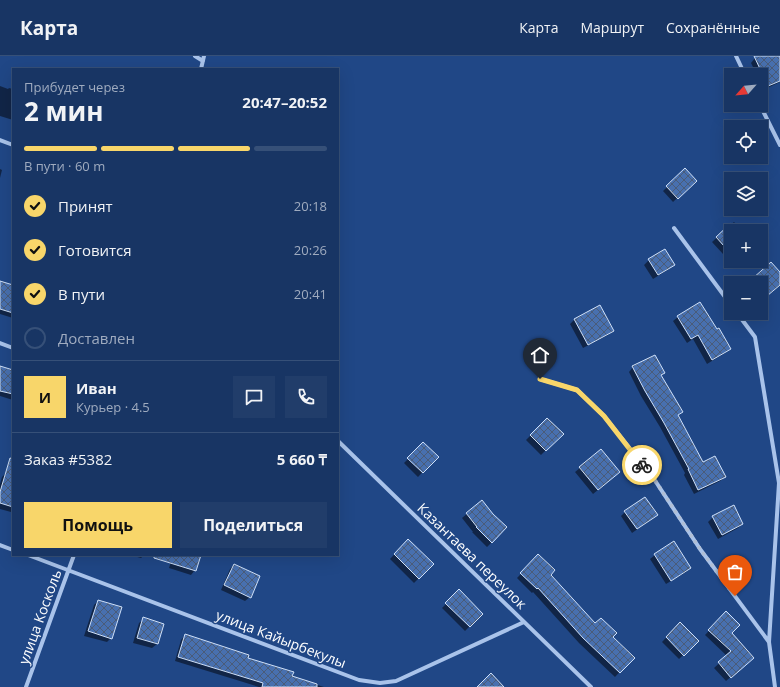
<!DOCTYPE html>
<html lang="ru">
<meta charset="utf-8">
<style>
body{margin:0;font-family:"Open Sans",sans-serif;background:#213d6a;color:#f1f3f6;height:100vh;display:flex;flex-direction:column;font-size:15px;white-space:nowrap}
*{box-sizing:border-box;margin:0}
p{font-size:13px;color:#9fabbf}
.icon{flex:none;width:22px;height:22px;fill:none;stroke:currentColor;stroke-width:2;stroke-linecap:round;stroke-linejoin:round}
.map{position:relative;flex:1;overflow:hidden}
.side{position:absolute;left:12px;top:12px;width:327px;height:488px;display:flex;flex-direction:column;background:#183564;border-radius:0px;box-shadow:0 4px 16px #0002,0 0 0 1px #365078}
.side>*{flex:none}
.needle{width:26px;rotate:243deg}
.controls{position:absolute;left:724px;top:12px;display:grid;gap:8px}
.controls a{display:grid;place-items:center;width:44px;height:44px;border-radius:0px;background:#183564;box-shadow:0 4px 16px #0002,0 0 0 1px #365078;font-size:20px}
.pin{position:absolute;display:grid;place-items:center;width:34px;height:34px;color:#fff;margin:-41px -17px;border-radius:50% 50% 50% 0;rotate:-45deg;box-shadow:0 0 4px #0007}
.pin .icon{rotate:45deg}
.courier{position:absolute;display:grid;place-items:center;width:40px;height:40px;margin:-20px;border:3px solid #f8d66a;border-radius:50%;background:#fff;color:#222;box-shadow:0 1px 5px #0007}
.head em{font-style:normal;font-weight:700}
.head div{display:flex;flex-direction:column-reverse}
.head{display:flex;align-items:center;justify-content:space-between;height:68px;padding:0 12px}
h1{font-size:26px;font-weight:700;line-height:30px}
.bar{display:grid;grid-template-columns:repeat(4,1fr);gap:6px 4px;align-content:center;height:48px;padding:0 12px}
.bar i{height:5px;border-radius:3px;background:#365078}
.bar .active{background:#f8d66a}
.bar p{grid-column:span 4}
.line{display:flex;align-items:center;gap:10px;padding:0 12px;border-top:1px solid #365078}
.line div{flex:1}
.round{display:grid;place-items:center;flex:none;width:42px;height:42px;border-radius:0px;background:#213d6a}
ol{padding:0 12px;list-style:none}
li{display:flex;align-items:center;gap:12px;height:44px}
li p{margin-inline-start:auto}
li .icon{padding:4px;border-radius:50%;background:#f8d66a;color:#111;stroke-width:4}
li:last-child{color:#9fabbf}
li i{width:22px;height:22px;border:2px solid #365078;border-radius:50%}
.primary-button{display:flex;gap:8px;margin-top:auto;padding:8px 12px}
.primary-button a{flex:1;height:46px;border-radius:0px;background:#f8d66a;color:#111;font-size:16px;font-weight:700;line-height:46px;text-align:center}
.primary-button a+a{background:#213d6a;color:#f1f3f6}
header{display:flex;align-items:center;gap:24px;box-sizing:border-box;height:56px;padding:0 20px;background:#183564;border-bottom:1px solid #365078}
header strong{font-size:19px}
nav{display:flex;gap:22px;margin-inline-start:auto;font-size:14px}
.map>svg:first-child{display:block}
.shadow{fill:#0007}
.building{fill:url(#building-cross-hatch);stroke:#cedff7}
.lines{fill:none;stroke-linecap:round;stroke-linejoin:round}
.street{stroke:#a9c3ea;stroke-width:4}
.done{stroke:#b1bfd5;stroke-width:4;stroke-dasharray:0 7.2}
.route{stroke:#f8d66a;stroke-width:5}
.labels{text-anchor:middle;stroke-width:3;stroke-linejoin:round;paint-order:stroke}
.street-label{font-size:14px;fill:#fff;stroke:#204786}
</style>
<header>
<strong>Карта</strong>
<nav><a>Карта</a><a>Маршрут</a><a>Сохранённые</a></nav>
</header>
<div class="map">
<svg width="780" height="631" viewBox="0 0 780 631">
<defs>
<pattern id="building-cross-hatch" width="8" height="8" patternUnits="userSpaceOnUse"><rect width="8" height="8" fill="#4870af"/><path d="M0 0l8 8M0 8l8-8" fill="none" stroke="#4a5c79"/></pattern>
</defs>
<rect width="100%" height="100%" fill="#204786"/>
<path class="shadow" d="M760 0H779L780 2V26L763 34 761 29V19H757L751 7 755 2Z
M0 30 8 33 9 32 13 33V64L0 60Z
M0 113 2 114 0 122Z
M685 114 695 125 673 146 663 135Z
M734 166 742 175H731V191L723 198 712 186Z
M649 204 674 208 669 213 653 223 644 209Z
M780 218V228L762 243 761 242V227H749L753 223Z
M0 226 13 230V262L0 258Z
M700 247 730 293 725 297 707 308 693 283 687 287 673 265 678 261Z
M575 263 613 275 608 279 583 292 570 268Z
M0 311 13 315V344L0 340Z
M633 311 663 317 661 320 681 356 677 360 703 407 725 421 720 425 694 438 684 419 685 417 660 371 641 340 629 316Z
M547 363 562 378 541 399 526 384Z
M424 387 437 401 418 421 404 407Z
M601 395 614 421 593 438 575 416Z
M6 417 13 419V454L11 456 0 453V428L2 421Z
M482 445 493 459 492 486 487 491 472 476H473L462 462Z
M625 456 656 459 652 463 632 477 621 460Z
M713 461 742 468 738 472 718 483 708 466Z
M408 484 433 508 414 527 390 503Z
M674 487 690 512 686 516 666 528 650 503 655 499Z
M130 499H144L141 502Z
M173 499H200L195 514 191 519 169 512Z
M538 500 549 518 595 569 612 581 633 602 615 621 579 587 533 536 532 537 517 522Z
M234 509 250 541 245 545 221 534 230 513Z
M459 535 482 558 465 575 442 552Z
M98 545 111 582 107 586 84 580 94 549Z
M726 557 731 577 748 606 726 625 714 612 727 600 705 579Z
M144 563 163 568 157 588 152 592 133 587 139 567Z
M680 567 698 585 679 603 662 586Z
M185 579 247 603 291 621 324 631H259L175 605 181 584Z"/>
<path class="building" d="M754 0H780V25L768 30Z
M685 112 697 125 678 143 666 130Z
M731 167V198L716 181Z
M665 193 675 209 658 219 648 203Z
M771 206 780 216V229L767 240 761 233V227H756L752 223Z
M0 225 13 229V257L0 253Z
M700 246 717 273 719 272 731 293 712 304 698 279 691 283 677 260Z
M600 249 614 275 588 289 574 263Z
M655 299 665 317 661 319 683 356 678 359 703 406 715 400 726 421 698 434 688 413H689L664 367 645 335 632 310Z
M0 310 13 314V338L0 335Z
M547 362 564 378 546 395 530 379Z
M423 386 439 401 423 417 407 402Z
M601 393 620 416 598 434 579 411Z
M10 402 13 403V451L0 447V436Z
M645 441 658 459 637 473 624 455Z
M482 444 493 458 507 471 492 487 476 471H477L466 457Z
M734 449 743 468 722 479 712 460Z
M408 483 434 508 419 523 394 498Z
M674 485 691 512 671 525 654 498Z
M538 498 555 514 551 519 595 567 601 562 617 577 613 581 635 602 620 617 583 582 538 532 537 533 520 517Z
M154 499H201L196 515 154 502Z
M234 508 260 520 251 542 224 529Z
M459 533 483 558 470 571 445 547Z
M98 544 122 551 112 583 88 575Z
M726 555 740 569 732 577 754 602 731 622 718 606 731 595 708 574Z
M143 561 164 568 158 588 137 582Z
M680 566 699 585 684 600 666 581Z
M185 578 249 599 248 602 294 616 292 620 317 628V631H262L263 627 178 601Z
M491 617 504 631H477Z"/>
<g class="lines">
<path class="street" d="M195 0 203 5
M736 0 745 19
M201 13 204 0
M760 49 780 89
M0 84 13 89
M674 172 731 249
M737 257 755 281 779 427 769 586 775 631
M0 287 13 292
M540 323 577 334 604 360 654 423 700 493 769 586
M338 385 591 631
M0 489 13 494
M28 499 359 624 380 627 396 625 524 566
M26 631 74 499"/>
</g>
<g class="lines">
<path class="done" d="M642 409 654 423 700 493 735 540"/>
<path class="route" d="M540 323 577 334 604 360 642 409"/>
</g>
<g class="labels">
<g class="street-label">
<text transform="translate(472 500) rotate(44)" y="5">Казантаева переулок</text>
<text transform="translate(40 561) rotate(-70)" y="5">улица Косколь</text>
<text transform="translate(281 583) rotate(21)" y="5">улица Кайырбекулы</text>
</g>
</g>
</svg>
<div class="controls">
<a><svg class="needle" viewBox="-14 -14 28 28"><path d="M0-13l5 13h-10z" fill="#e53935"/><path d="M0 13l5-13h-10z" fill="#9fabbf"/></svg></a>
<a><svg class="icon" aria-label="locate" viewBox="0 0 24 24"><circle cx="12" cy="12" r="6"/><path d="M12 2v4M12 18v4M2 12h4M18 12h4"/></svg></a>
<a><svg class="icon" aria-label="layers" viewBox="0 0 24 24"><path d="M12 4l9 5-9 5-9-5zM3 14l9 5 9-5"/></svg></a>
<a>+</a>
<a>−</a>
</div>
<div class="pin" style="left:735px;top:540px;background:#ea580c"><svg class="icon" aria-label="bag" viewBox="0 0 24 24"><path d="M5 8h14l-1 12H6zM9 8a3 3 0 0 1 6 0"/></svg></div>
<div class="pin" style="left:540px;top:323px;background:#1f2937"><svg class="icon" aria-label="home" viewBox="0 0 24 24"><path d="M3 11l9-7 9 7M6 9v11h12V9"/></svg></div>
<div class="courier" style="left:642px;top:409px"><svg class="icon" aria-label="bike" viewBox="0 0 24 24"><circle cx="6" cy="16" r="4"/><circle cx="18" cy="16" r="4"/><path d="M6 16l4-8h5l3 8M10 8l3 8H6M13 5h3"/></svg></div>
<section class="side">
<div class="head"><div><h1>2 мин</h1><p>Прибудет через</p></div><em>20:47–20:52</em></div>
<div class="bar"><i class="active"></i><i class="active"></i><i class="active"></i><i></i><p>В пути · 60 m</p></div>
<ol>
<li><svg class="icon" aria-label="check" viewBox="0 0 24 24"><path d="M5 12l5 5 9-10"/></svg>Принят<p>20:18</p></li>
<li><svg class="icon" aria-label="check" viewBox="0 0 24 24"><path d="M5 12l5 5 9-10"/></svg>Готовится<p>20:26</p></li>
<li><svg class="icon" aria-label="check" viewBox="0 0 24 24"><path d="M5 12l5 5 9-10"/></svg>В пути<p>20:41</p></li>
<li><i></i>Доставлен</li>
</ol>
<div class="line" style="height:72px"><b class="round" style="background:#f8d66a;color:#111">И</b><div><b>Иван</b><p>Курьер · 4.5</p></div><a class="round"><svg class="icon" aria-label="chat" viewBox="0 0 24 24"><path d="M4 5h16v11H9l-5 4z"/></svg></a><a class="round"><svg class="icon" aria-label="phone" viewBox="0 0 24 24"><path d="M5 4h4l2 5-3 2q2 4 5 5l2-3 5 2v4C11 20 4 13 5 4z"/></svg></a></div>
<div class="line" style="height:52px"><div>Заказ #5382</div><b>5 660 ₸</b></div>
<div class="primary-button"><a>Помощь</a><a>Поделиться</a></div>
</section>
</div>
